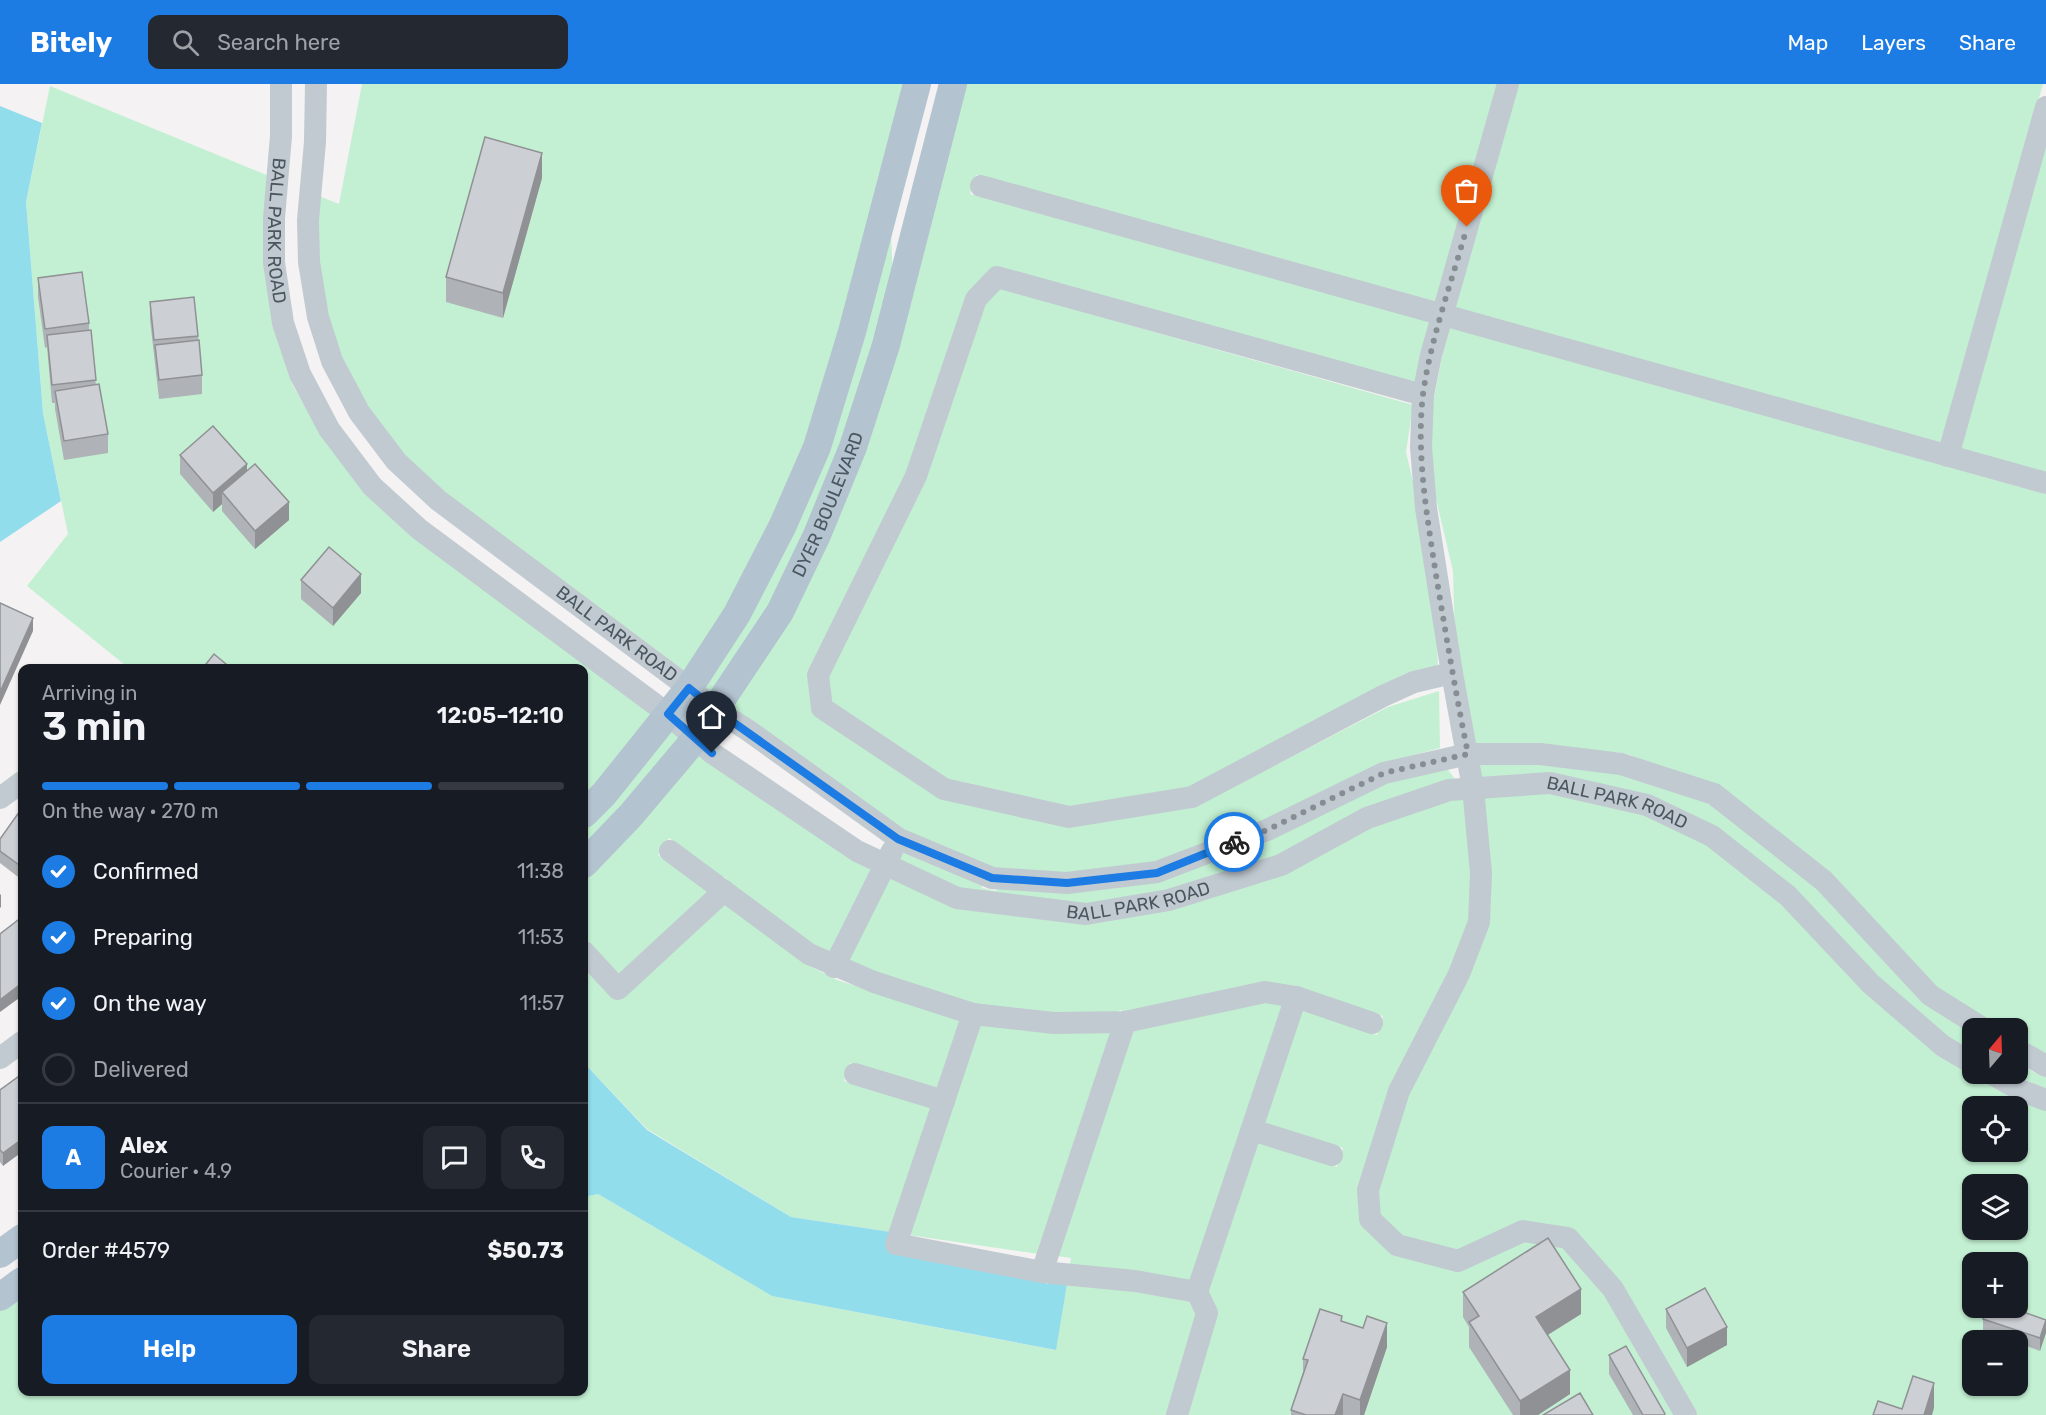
<!DOCTYPE html>
<meta charset="utf-8">
<style>
body{margin:0;font-family:Rubik,sans-serif;background:#242831;color:#f1f3f6;height:100vh;display:flex;flex-direction:column;font-size:22px;white-space:nowrap}
*{box-sizing:border-box;margin:0}
p{font-size:20px;color:#9ea1a6}
.icon{flex:none;width:33px;height:33px;fill:none;stroke:currentColor;stroke-width:2;stroke-linecap:round;stroke-linejoin:round}
.map{position:relative;flex:1;overflow:hidden}
.sheet{position:absolute;left:18px;top:580px;width:570px;height:732px;display:flex;flex-direction:column;background:#171b24;border-radius:12px;box-shadow:0 2px 4px #0004}
.sheet>*{flex:none}
.needle{width:39px;rotate:19deg}
.buttons{position:absolute;left:1962px;top:934px;display:grid;gap:12px}
.buttons a{display:grid;place-items:center;width:66px;height:66px;border-radius:12px;background:#171b24;box-shadow:0 2px 4px #0004;font-size:30px}
.pin{position:absolute;display:grid;place-items:center;width:51px;height:51px;color:#fff;margin:-62px -26px;border-radius:50% 50% 50% 0;rotate:-45deg;box-shadow:0 0 6px #0007}
.pin .icon{rotate:45deg}
.courier{position:absolute;display:grid;place-items:center;width:60px;height:60px;margin:-30px;border:4px solid #1d7ce3;border-radius:50%;background:#fff;color:#222;box-shadow:0 2px 8px #0007}
.head em{font-style:normal;font-weight:600}
.head div{display:flex;flex-direction:column-reverse}
.head{display:flex;align-items:center;justify-content:space-between;height:102px;padding:0 24px}
h1{font-size:39px;font-weight:600;line-height:45px}
.bar{display:grid;grid-template-columns:repeat(4,1fr);gap:9px 6px;align-content:center;height:72px;padding:0 24px}
.bar i{height:8px;border-radius:4px;background:#363941}
.bar .current{background:#1d7ce3}
.bar p{grid-column:span 4}
.line{display:flex;align-items:center;gap:15px;padding:0 24px;border-top:2px solid #363941}
.line div{flex:1}
.round{display:grid;place-items:center;flex:none;width:63px;height:63px;border-radius:12px;background:#242831}
ol{padding:0 24px;list-style:none}
li{display:flex;align-items:center;gap:18px;height:66px}
li p{margin-inline-start:auto}
li .icon{padding:6px;border-radius:50%;background:#1d7ce3;color:#fff;stroke-width:4}
li:last-child{color:#9ea1a6}
li i{width:33px;height:33px;border:3px solid #363941;border-radius:50%}
.action{display:flex;gap:12px;margin-top:auto;padding:12px 24px}
.action a{flex:1;height:69px;border-radius:12px;background:#1d7ce3;color:#fff;font-size:24px;font-weight:600;line-height:69px;text-align:center}
.action a+a{background:#242831;color:#f1f3f6}
header{display:flex;align-items:center;gap:36px;box-sizing:border-box;height:84px;padding:0 30px;background:#1d7ce3;color:#fff}
header strong{font-size:28px}
nav{display:flex;gap:33px;margin-inline-start:auto;font-size:21px}
.search{width:420px;height:54px;background:#242831;display:flex;align-items:center;gap:15px;box-sizing:border-box;padding:0 21px;border-radius:12px;color:#9ea1a6;font-size:22px}
.map>svg:first-child{display:block}
.green{fill:#c3f0d2;fill-rule:evenodd}
.water{fill:#91ddec}
.lines{fill:none;stroke-linecap:round;stroke-linejoin:round}
.minor{stroke:#c1cad1;stroke-width:22}
.major{stroke:#b3c3d0;stroke-width:28}
.wall{fill:#afb2b6}
.shaded-wall{fill:#8f9194}
.building{fill:#cccfd4;stroke:#8f9194;stroke-width:1.5}
.done{stroke:#868d93;stroke-width:6;stroke-dasharray:0 10.8}
.route{stroke:#1d7ce3;stroke-width:8}
.labels{text-anchor:middle;stroke-width:5;stroke-linejoin:round;paint-order:stroke}
.street-label{font-size:18px;fill:#4a5660;stroke:#fff}
</style>
<header>
<strong>Bitely</strong>
<div class="search"><svg class="icon" aria-label="search" viewBox="0 0 24 24"><circle cx="10" cy="10" r="6"/><path d="M15 15l6 6"/></svg>Search here</div>
<nav><a>Map</a><a>Layers</a><a>Share</a></nav>
</header>
<div class="map">
<svg width="2046" height="1331" viewBox="0 0 2046 1331">
<rect width="100%" height="100%" fill="#f4f2f2"/>
<path class="green" d="M362 0H908L809 360 775 437 687 590 444 408 403 369 366 322 341 272 327 230 319 177V112L339 120Z
M962 0H1498L1436 219 976 91 970 110 1431 238 1417 301 999 183 908 389 813 626 939 713 1069 743 1196 722 1388 623 1439 607 1440 664 1381 680 1264 736 1155 779 1068 789 995 785 903 746 729 623 787 533Z
M1517 0H2043L1942 360 1454 224Z
M50 2 269 92 274 241 293 302 322 352 654 633 584 717V585H130L27 502 68 450 43 329 26 118Z
M2046 55V389L1959 364Z
M891 147 893 198 845 360 772 523 714 612 702 601 745 535Z
M999 204 1413 321 1406 368 1435 490 1438 587 1190 704 1070 723 948 695 830 617 827 592 984 220Z
M1448 243 2046 410V971L2018 955V945H2002L1935 903 1830 790 1631 671 1616 668 1615 669 1458 662 1453 487 1424 364Z
M668 644 683 655 584 767V744Z
M697 667 873 786 831 870 814 861 730 799 725 793 723 794 669 754 658 771 709 808 619 891 585 854 584 855V794Z
M1539 680 1618 690 1709 719 1818 805 1972 950V967L1948 953 1877 892 1718 744 1478 694 1469 681Z
M1446 683 1455 695 1278 771 1168 807 1086 820 960 804 898 775 902 768 982 801V804L996 807 997 805 1068 809 1386 698Z
M1549 709 1644 730 1707 761 1781 819 1938 971 2016 1016 2046 1026V1331H1697L1575 1147 1458 1167 1402 1152 1379 1129 1377 1106 1407 1010 1467 894 1483 713ZM1972 1023H2018V1068H1972ZM1972 1101H2018V1146H1972ZM1972 1179H2018V1224H1972ZM1972 1257H2018V1302H1972Z
M1465 714 1472 789 1470 837 1361 1136 1455 1187 1523 1157 1563 1163 1606 1212 1675 1331H0V1224L22 1208V1308H584V1113L598 1110 772 1212 1055 1266 1067 1200 1134 1206 1195 1218 1257 1058 1337 1083 1343 1064 1263 1039 1301 926 1377 951 1383 932 1291 901 1126 928 1120 926 1118 928 1055 929 976 920 877 889 847 877 889 793 1086 840 1450 716Z
M724 819 804 879 837 896 962 936 939 1005 850 979 844 997 932 1024 891 1148 791 1133 647 1045 584 979V882L612 912Z
M1265 918 1284 921 1192 1197 1070 1180 1071 1174 1057 1172 1131 947Z
M979 940 1112 948 1039 1170 909 1151Z
M2018 978 2033 988 2046 993V1005L2012 990H2018Z"/>
<path class="water" d="M0 22 42 39 26 118 43 329 61 417 0 458Z
M584 979 647 1046 791 1133 891 1148 1048 1200 1049 1198 1067 1200 1056 1266 772 1212 598 1110 584 1113Z"/>
<g class="lines">
<g class="minor">
<path id="s1" d="M281 0V52L274 134V179L283 239 300 290 329 345 372 402 419 445 668 630 712 669 857 767 957 814 1086 830 1169 816 1281 781 1367 734 1449 706 1550 699 1647 721 1712 752 1788 812 1871 900 1943 962 1972 979"/>
<path id="s2" d="M316 0 315 58 308 136 309 178 318 233 332 277 359 328 396 377 438 416 689 604 716 626 749 647 899 755 992 794 1067 799 1157 788 1267 746 1384 689 1468 670H1540L1621 680 1714 710 1824 797 1930 911 1984 945"/>
<path d="M1508 0 1431 271 1423 311 1421 363 1426 424 1452 589 1473 704 1481 789 1479 838 1459 890 1399 1007 1368 1106 1370 1135 1397 1161 1458 1177 1523 1147 1568 1154 1613 1205 1686 1331"/>
<path d="M981 102 2046 399"/>
<path d="M1423 311 997 193 976 215 916 392 818 591 822 624 944 705 1069 733 1192 713 1383 612 1414 598 1452 589"/>
<path d="M1948 372 2046 23"/>
<path d="M0 714 22 698"/>
<path d="M670 767 809 870 874 898 973 930 1054 939 1125 938 1265 908 1296 913 1372 939"/>
<path d="M584 868 618 905 724 807"/>
<path d="M834 883 892 767"/>
<path d="M973 930 896 1160 1042 1188 1135 1197 1197 1208 1296 913"/>
<path d="M2018 966 2046 982"/>
<path d="M0 974 22 958"/>
<path d="M855 990 944 1017"/>
<path d="M1992 990 2020 1006 2046 1016"/>
<path d="M1252 1046 1332 1071"/>
<path d="M1042 1188 1125 938"/>
<path d="M1177 1331 1207 1229 1197 1208"/>
</g>
<g class="major">
<path d="M584 730 604 710 689 604 737 530 783 441 817 363 852 248 917 0"/>
<path id="s3" d="M584 780 631 731 696 654 780 528 817 451 853 363 886 261 953 0"/>
<path d="M0 1170 22 1154"/>
<path d="M0 1213 22 1197"/>
</g>
</g>
<path class="wall" d="M542 94 503 234 446 218V193Z
M38 194 89 239V246L96 301 108 350V369L64 376 55 325V319H52L47 263 45 264 38 213Z
M150 218 198 252 202 291V310L159 315 150 236Z
M180 371 247 387 289 436 255 465 222 427V420L213 428 180 390Z
M301 496 361 509 333 542 301 515Z
M22 724V796L0 779V755Z
M22 990 3 1082 0 1078V1006Z
M1463 1208 1581 1230 1548 1251 1570 1310 1538 1331H1513L1469 1263V1243L1463 1233Z
M1666 1225 1727 1261 1687 1283 1666 1244Z
M1983 1235 2046 1236 2040 1267 2018 1259V1257H2011L1983 1247Z
M1342 1237 1387 1263 1364 1331H1291V1326L1303 1288V1275Z
M1609 1271 1665 1331H1633L1609 1290Z"/>
<path class="shaded-wall" d="M542 69V94L503 234V209Z
M247 380V399L222 408V420L213 428V409Z
M289 418V436L255 465V447Z
M361 490V509L333 542V524Z
M33 534V547L0 621V608Z
M1 810V823L0 824V811Z
M22 899V912L0 928V916Z
M22 1055V1068L3 1082V1069Z
M1581 1205V1230L1536 1258V1233Z
M2046 1237V1249L2040 1267V1254Z
M1387 1239V1263L1364 1331H1360V1316Z
M1727 1243V1261L1687 1283V1264Z
M1570 1286V1310L1538 1331H1520V1317Z
M1934 1299V1324L1932 1331H1924Z
M1343 1310V1331H1335Z"/>
<path class="building" d="M485 53 542 69 503 209 446 193Z
M82 188 89 239 45 245 38 194Z
M194 213 198 252 154 256 150 218Z
M91 246 96 296 52 301 47 251Z
M199 256 202 291 159 296 155 261Z
M99 300 108 350 64 357 55 307Z
M213 342 247 380 213 409 180 371Z
M255 380 289 418 255 447 222 408Z
M329 463 361 490 333 524 301 496Z
M0 519 33 534 0 608Z
M214 570 232 585H202Z
M22 724V783L0 767V755Z
M22 833V899L0 916V850Z
M22 990V1055L3 1069 0 1066V1006Z
M1548 1154 1581 1205 1536 1233 1570 1286 1520 1317 1469 1238 1479 1232 1463 1208Z
M1705 1204 1727 1243 1687 1264 1666 1225Z
M1987 1224H2012L2046 1236 2040 1254 1983 1235Z
M1320 1225 1342 1232 1341 1237 1363 1244 1367 1232 1387 1239 1360 1316 1343 1310 1335 1331H1306L1291 1326 1308 1276 1303 1275Z
M1626 1262 1665 1330 1664 1331H1643L1609 1271Z
M1913 1292 1934 1299 1924 1331H1873L1878 1317 1902 1325Z
M1580 1309 1593 1331H1543Z"/>
<g class="lines">
<path class="done" d="M1234 758 1267 746 1384 689 1468 670C1456 611 1446 551 1436 491 1427 432 1416 370 1423 310 1431 253 1452 197 1467 143"/>
<path class="route" d="M712 669 668 630 689 604 716 626 898 755 992 794 1067 799 1157 789 1234 758"/>
</g>
<g class="labels">
<g class="street-label">
<text dy="6" stroke="none"><textPath href="#s1" startOffset="147">BALL PARK ROAD</textPath></text>
<text dy="6" stroke="none"><textPath href="#s3" startOffset="438">DYER BOULEVARD</textPath></text>
<text dy="6" stroke="none"><textPath href="#s2" startOffset="680">BALL PARK ROAD</textPath></text>
<text dy="6" stroke="none"><textPath href="#s1" startOffset="1833">BALL PARK ROAD</textPath></text>
<text dy="6" stroke="none"><textPath href="#s1" startOffset="1329">BALL PARK ROAD</textPath></text>
</g>
</g>
</svg>
<div class="buttons">
<a><svg class="needle" viewBox="-14 -14 28 28"><path d="M0-13l5 13h-10z" fill="#e53935"/><path d="M0 13l5-13h-10z" fill="#9ea1a6"/></svg></a>
<a><svg class="icon" aria-label="locate" viewBox="0 0 24 24"><circle cx="12" cy="12" r="6"/><path d="M12 2v4M12 18v4M2 12h4M18 12h4"/></svg></a>
<a><svg class="icon" aria-label="layers" viewBox="0 0 24 24"><path d="M12 4l9 5-9 5-9-5zM3 14l9 5 9-5"/></svg></a>
<a>+</a>
<a>−</a>
</div>
<div class="pin" style="left:1467px;top:143px;background:#ea580c"><svg class="icon" aria-label="bag" viewBox="0 0 24 24"><path d="M5 8h14l-1 12H6zM9 8a3 3 0 0 1 6 0"/></svg></div>
<div class="pin" style="left:712px;top:669px;background:#1f2937"><svg class="icon" aria-label="home" viewBox="0 0 24 24"><path d="M3 11l9-7 9 7M6 9v11h12V9"/></svg></div>
<div class="courier" style="left:1234px;top:758px"><svg class="icon" aria-label="bike" viewBox="0 0 24 24"><circle cx="6" cy="16" r="4"/><circle cx="18" cy="16" r="4"/><path d="M6 16l4-8h5l3 8M10 8l3 8H6M13 5h3"/></svg></div>
<section class="sheet">
<div class="head"><div><h1>3 min</h1><p>Arriving in</p></div><em>12:05–12:10</em></div>
<div class="bar"><i class="current"></i><i class="current"></i><i class="current"></i><i></i><p>On the way · 270 m</p></div>
<ol>
<li><svg class="icon" aria-label="check" viewBox="0 0 24 24"><path d="M5 12l5 5 9-10"/></svg>Confirmed<p>11:38</p></li>
<li><svg class="icon" aria-label="check" viewBox="0 0 24 24"><path d="M5 12l5 5 9-10"/></svg>Preparing<p>11:53</p></li>
<li><svg class="icon" aria-label="check" viewBox="0 0 24 24"><path d="M5 12l5 5 9-10"/></svg>On the way<p>11:57</p></li>
<li><i></i>Delivered</li>
</ol>
<div class="line" style="height:108px"><b class="round" style="background:#1d7ce3;color:#fff">A</b><div><b>Alex</b><p>Courier · 4.9</p></div><a class="round"><svg class="icon" aria-label="chat" viewBox="0 0 24 24"><path d="M4 5h16v11H9l-5 4z"/></svg></a><a class="round"><svg class="icon" aria-label="phone" viewBox="0 0 24 24"><path d="M5 4h4l2 5-3 2q2 4 5 5l2-3 5 2v4C11 20 4 13 5 4z"/></svg></a></div>
<div class="line" style="height:78px"><div>Order #4579</div><b>$50.73</b></div>
<div class="action"><a>Help</a><a>Share</a></div>
</section>
</div>
